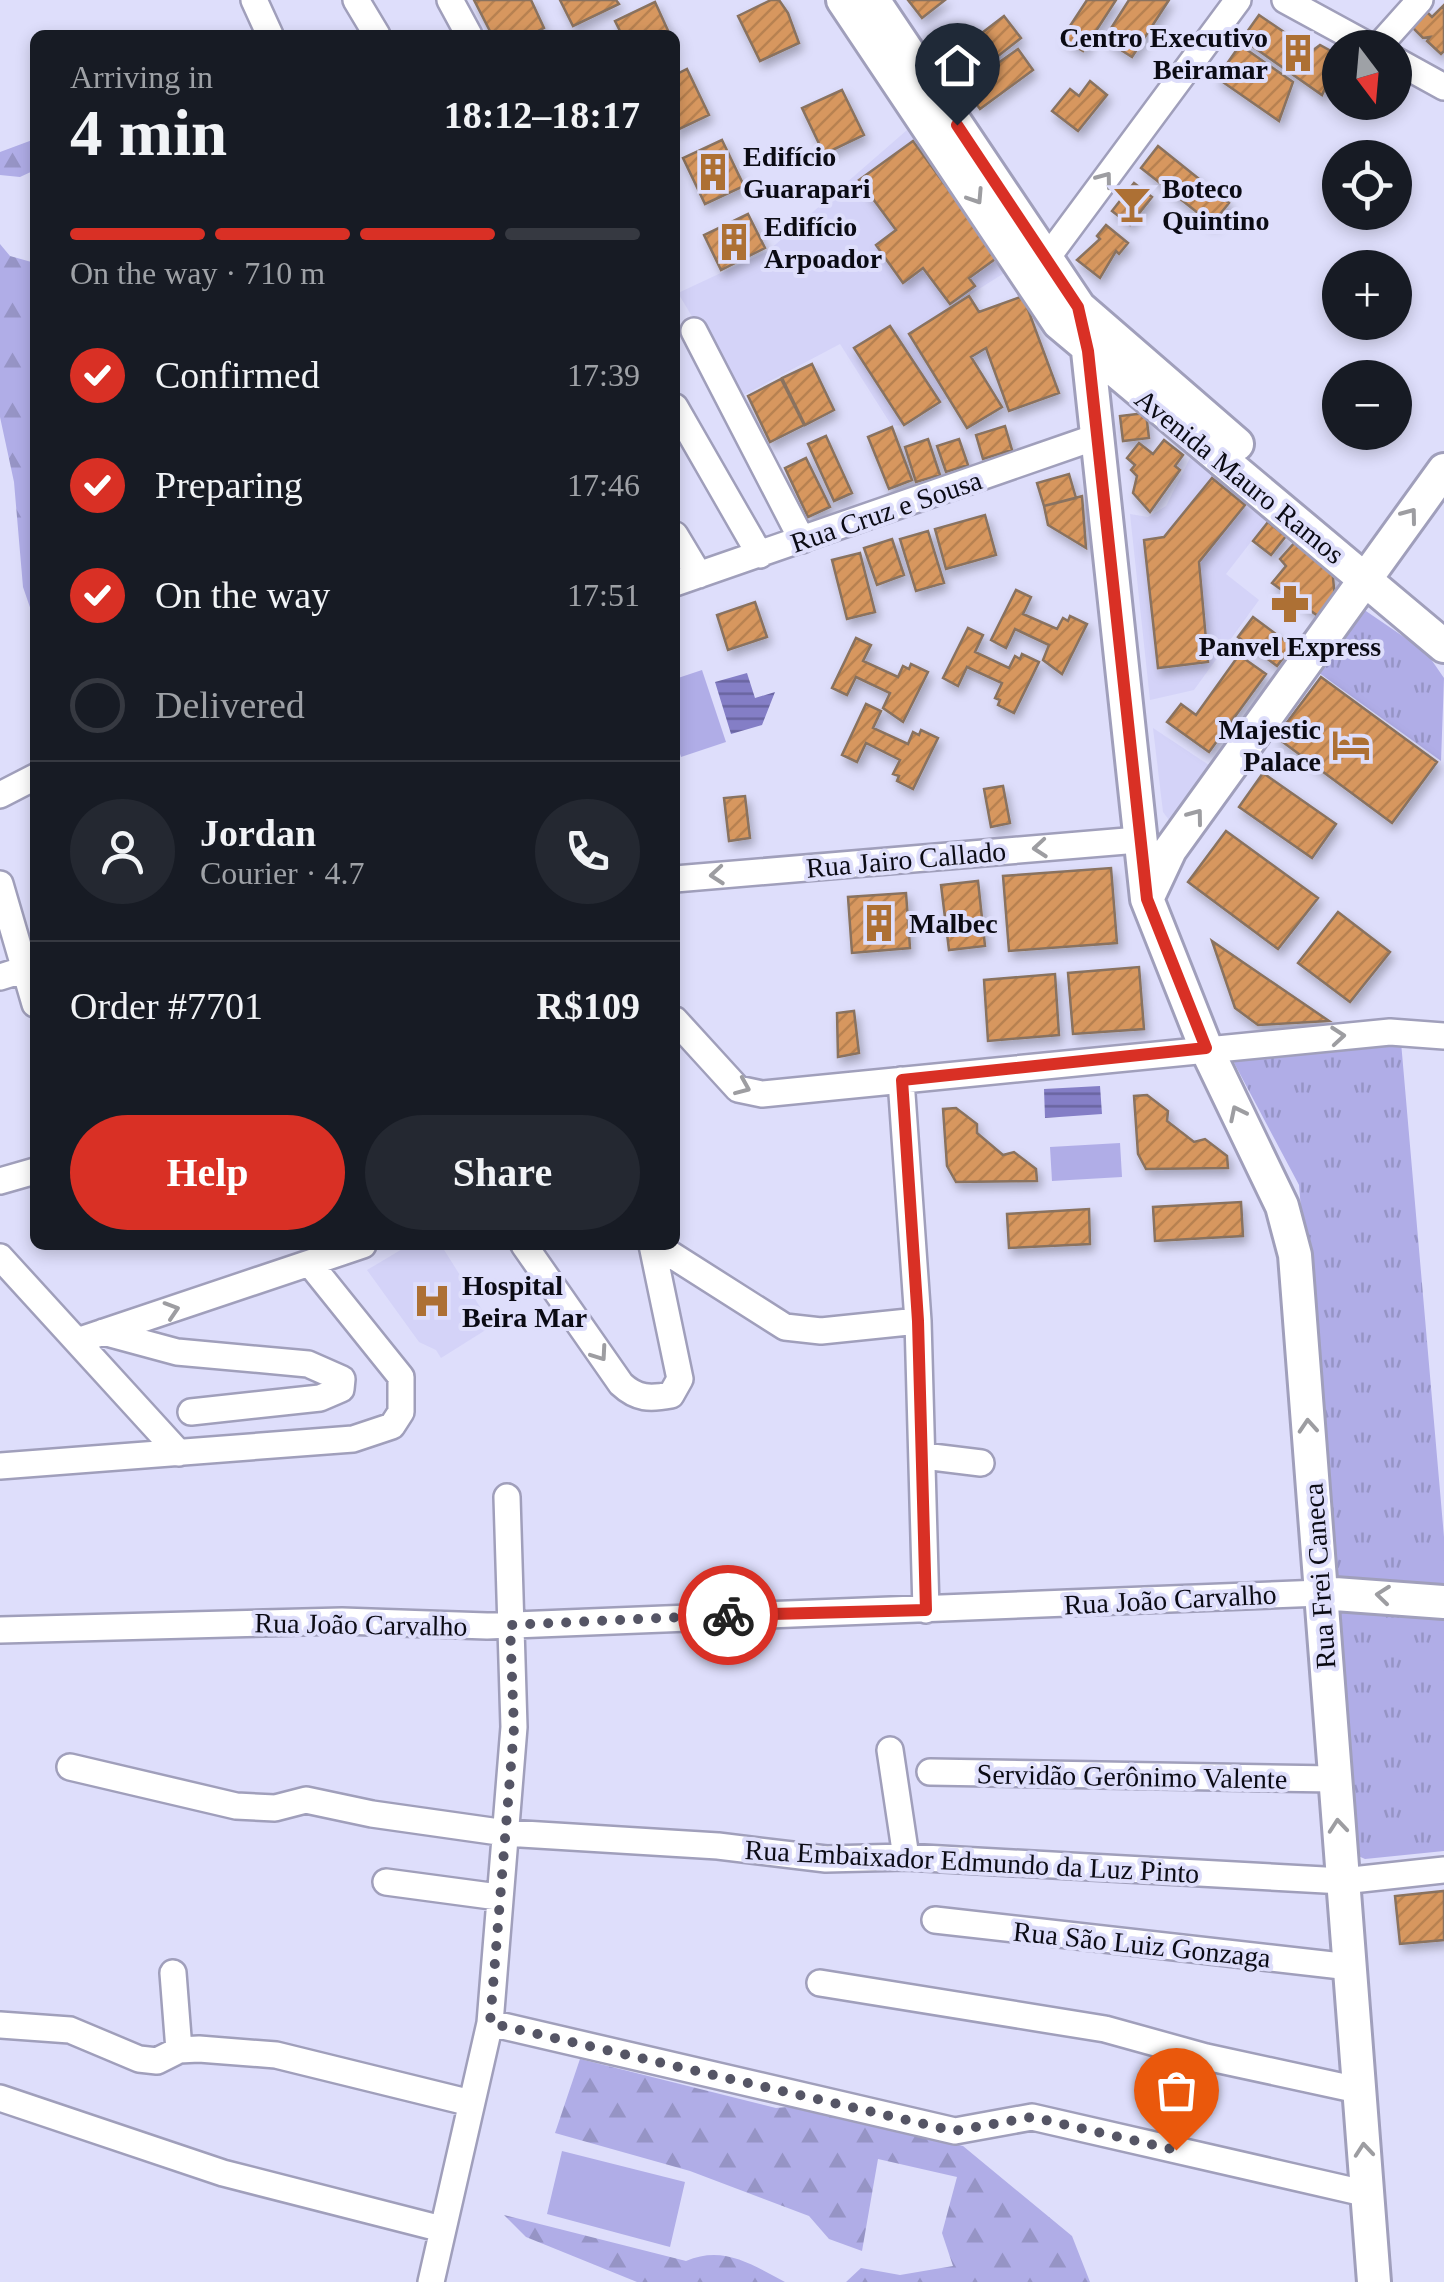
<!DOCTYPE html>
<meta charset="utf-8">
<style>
body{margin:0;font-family:Georgia,serif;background:#242831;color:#f1f3f6;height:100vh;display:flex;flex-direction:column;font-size:38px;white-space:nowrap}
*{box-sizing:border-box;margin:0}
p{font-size:32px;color:#9ea1a6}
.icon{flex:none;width:55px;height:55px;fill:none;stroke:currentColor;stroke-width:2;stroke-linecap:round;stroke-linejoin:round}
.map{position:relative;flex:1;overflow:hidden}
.sheet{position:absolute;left:30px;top:30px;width:650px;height:1220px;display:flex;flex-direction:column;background:#171b24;border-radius:15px;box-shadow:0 5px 15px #0003}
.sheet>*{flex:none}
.needle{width:65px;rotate:164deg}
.controls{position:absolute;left:1322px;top:30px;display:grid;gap:20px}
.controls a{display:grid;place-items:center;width:90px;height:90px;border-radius:50%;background:#171b24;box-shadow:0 5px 15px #0003;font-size:50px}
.pin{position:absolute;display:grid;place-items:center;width:85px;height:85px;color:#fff;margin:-102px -42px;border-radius:50% 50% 50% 0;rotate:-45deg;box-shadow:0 0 10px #0007}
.pin .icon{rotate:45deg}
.courier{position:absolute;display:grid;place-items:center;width:100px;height:100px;margin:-50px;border:8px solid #d93025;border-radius:50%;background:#fff;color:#222;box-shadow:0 2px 12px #0007}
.overview em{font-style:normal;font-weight:700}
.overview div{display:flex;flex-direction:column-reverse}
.overview{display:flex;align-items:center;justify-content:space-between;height:170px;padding:0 40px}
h1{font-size:65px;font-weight:700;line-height:75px}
.bar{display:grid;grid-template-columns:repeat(4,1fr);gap:15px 10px;align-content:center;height:120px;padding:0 40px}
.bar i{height:12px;border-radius:8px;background:#363941}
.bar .selected{background:#d93025}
.bar p{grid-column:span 4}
.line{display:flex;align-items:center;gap:25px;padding:0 40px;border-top:2px solid #363941}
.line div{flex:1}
.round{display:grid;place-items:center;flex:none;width:105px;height:105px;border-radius:52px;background:#242831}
ol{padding:0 40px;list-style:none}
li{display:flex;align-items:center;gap:30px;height:110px}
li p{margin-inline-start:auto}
li .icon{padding:10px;border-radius:50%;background:#d93025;color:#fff;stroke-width:4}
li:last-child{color:#9ea1a6}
li i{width:55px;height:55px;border:5px solid #363941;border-radius:50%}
.action{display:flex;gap:20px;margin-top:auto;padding:20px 40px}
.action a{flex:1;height:115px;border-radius:60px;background:#d93025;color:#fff;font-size:40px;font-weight:700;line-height:115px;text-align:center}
.action a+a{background:#242831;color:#f1f3f6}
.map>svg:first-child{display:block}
.built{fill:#d4d3f8}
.grass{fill:url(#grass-tufts)}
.forest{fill:url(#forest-firs)}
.garden{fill:#b0ade7}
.water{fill:url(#water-rules)}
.building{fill:url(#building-hatch);stroke:#89725f;stroke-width:2.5;filter:url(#shadow)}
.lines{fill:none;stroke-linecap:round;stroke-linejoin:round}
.minor-casing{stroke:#a09fbb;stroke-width:30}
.major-casing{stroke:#a09fbb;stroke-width:38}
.minor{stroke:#fff;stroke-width:25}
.major{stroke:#fff;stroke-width:32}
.oneway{stroke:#9d9da1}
.done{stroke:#555565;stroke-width:10;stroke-dasharray:0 18}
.route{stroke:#d93025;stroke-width:12}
.labels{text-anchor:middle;stroke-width:8;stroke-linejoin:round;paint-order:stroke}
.poi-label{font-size:28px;font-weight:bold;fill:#0b0b14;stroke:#dedefb;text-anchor:start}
.street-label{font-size:28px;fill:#0b0b14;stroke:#dedefb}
</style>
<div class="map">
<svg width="1444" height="2282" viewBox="0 0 1444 2282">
<defs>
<pattern id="grass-tufts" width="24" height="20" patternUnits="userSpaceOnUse" patternTransform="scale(2.5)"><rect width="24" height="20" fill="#b0ade7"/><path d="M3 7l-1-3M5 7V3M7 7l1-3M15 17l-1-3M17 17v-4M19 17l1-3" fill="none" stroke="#9694c5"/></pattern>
<pattern id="forest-firs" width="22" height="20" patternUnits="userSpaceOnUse" patternTransform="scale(2.5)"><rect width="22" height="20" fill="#b0ade7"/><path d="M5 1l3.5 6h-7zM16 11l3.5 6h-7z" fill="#9694c5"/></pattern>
<pattern id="water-rules" width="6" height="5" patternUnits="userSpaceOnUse" patternTransform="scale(2.5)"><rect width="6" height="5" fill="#847ec6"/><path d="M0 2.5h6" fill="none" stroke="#6a65a0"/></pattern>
<pattern id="building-hatch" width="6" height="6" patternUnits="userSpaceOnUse" patternTransform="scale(2.5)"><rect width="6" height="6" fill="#d7975e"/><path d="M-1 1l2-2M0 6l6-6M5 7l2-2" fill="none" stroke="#b78151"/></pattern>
<filter id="shadow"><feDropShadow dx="3.5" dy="6" stdDeviation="5" flood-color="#0004"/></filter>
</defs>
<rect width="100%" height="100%" fill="#dedefb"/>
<path class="built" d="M907 130 1009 270 908 334 947 398 904 425 892 426 840 344 740 397 678 293 768 251Z
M1193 452 1271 516 1226 574 1259 600 1194 690 1150 700 1130 514 1148 517 1166 506Z
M1153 728 1212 767 1172 824 1163 812Z
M409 1245H441L492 1326 441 1358 436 1350 419 1342 367 1270Z"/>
<path class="grass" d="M1363 609 1426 652 1444 678 1441 761 1315 670Z
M1401 1042 1444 1537V1851L1365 1859 1356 1855 1299 1185 1232 1059Z"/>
<path class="forest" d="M35 139V170L20 177 0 175V152Z
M0 244 10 256 35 263V622L23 587 14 482 0 417Z
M580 2059 776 2108 798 2106 963 2146 1072 2236 1090 2282H846L861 2268 900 2275 953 2266 942 2233 957 2177 878 2159 862 2251 829 2239 809 2216 690 2171 555 2133Z
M504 2215 686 2261C723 2245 751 2264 785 2282H637L526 2237Z"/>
<path class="garden" d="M702 670 726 742 681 757 675 738V679Z
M1120 1143 1122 1177 1052 1181 1050 1147Z
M562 2151 685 2182 670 2247 547 2214Z"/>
<path class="water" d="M747 673 755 698 775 692 762 725 731 734 715 682Z
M1100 1086 1102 1114 1045 1118 1044 1089Z"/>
<path class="building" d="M474 0H531L544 28 530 35H492Z
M560 0H616L619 4 573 26Z
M771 0H779L788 13 799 43 760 61 738 16Z
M908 0H945L922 18Z
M1087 0H1116L1083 51 1062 38Z
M1129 0H1169L1132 57 1104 39Z
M655 2 670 35H622L615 21Z
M1444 5V51L1441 54 1427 41 1430 37 1423 38 1409 24 1424 9 1432 17Z
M1259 15 1312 51 1320 45 1340 56 1322 95 1242 39Z
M1004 16 1021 38 970 78 952 56Z
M1240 45 1293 82 1279 121 1217 78Z
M1018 49 1033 70 980 109 964 87Z
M687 69 709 115 675 131V75Z
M1090 81 1107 95 1078 131 1052 111 1070 89 1079 96Z
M842 90 864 135 824 154 802 108Z
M722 140 744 186 705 204 683 158Z
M913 141 998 257 969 278 975 286 950 304 923 268 903 283 876 245 896 230 859 180Z
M1158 146 1229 203 1212 224 1141 168Z
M1134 183 1152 197 1130 225 1112 211Z
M748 214 765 248 721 270 704 235Z
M1106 225 1128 243 1119 254 1116 251 1100 278 1077 260 1100 239 1097 236Z
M969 296 979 312 1023 296 1059 393 1009 411 986 348 971 357 1002 407 967 428 909 334Z
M890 326 940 402 904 425 854 348Z
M812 364 834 410 805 425 782 378Z
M781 379 804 425 770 442 748 396Z
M1146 413 1149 438 1123 441 1120 416Z
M1005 426 1012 450 983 459 976 435Z
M892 427 912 480 889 489 868 437Z
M826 436 852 493 834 501 808 444Z
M928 439 940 475 916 482 905 447Z
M959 439 968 465 946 472 937 446Z
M1164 440 1183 455 1175 466 1180 470 1150 512 1133 493 1137 476 1131 470 1135 465 1127 458 1139 443 1153 454Z
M806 458 830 507 808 517 785 468Z
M1069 474 1076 498 1044 506 1037 483Z
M1212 478 1245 505 1199 562 1208 662 1158 668 1144 540 1164 537Z
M1082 496 1086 548 1048 525 1044 506Z
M985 515 996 555 946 569 935 529Z
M1268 522 1286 536 1271 555 1253 541Z
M928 531 944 583 916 591 900 539Z
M892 539 904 575 877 585 864 548Z
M1297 540 1332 568 1335 598 1318 616 1272 583 1286 566 1280 559Z
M860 553 875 612 847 619 832 560Z
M1016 590 1031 597 1023 614 1057 629 1063 618 1068 621 1070 616 1087 624 1062 674 1043 660 1049 645 1015 629 1006 648 991 640Z
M755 602 767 637 728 650 717 615Z
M1253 617 1292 646 1277 666 1238 637Z
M968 628 983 635 975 652 1009 668 1015 656 1020 659 1022 654 1039 662 1014 713 998 705 1000 700 995 698 1002 683 967 667 958 686 943 678Z
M856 638 871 645 863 661 898 677 903 666 909 669 911 664 928 672 903 722 883 708 890 693 856 677 847 695 832 688Z
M1239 655 1266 674 1209 752 1167 722 1181 704 1196 715Z
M1321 677 1437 762 1392 823 1276 737Z
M866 704 881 711 873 728 908 744 913 732 919 735 921 730 938 738 913 789 897 781 899 776 893 774 900 760 866 743 857 762 842 755Z
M1263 773 1336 824 1312 858 1239 807Z
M1003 786 1010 823 991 827 984 789Z
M745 796 750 838 729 841 724 798Z
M1226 831 1318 898 1278 949 1188 882Z
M1111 868 1117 943 1009 951 1003 876Z
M978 881 985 946 949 950 941 885Z
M906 893 910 948 852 953 848 897Z
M1338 912 1390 952 1350 1002 1298 963Z
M1212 941 1329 1021 1258 1025 1235 1008Z
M1139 967 1144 1029 1073 1034 1068 973Z
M1055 974 1059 1035 988 1041 984 980Z
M854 1011 859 1053 838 1057 837 1013Z
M1147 1095 1168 1111 1167 1121 1194 1142 1205 1139 1227 1156 1228 1168 1146 1169 1138 1154 1134 1096Z
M956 1108 977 1124V1133L1003 1155 1014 1152 1036 1169 1037 1181 956 1182 947 1166 943 1109Z
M1241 1202 1243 1236 1155 1241 1153 1207Z
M1089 1209 1090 1244 1009 1248 1007 1214Z
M1444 1891V1940L1400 1944 1395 1896Z"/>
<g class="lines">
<g class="minor-casing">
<path id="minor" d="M254 0 270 35
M356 0 377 35
M450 0 469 35
M1285 0 1373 48
M1377 48 1420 0
M1395 60 1444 87
M1047 258 1238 0
M694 331 802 540
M675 407 760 555
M675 535 699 575
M675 583 1096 437
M0 795 35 777
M675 879 1138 840
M0 884 35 1004
M0 977 35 966
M675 1020 738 1089 762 1094 1390 1032 1444 1036
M0 1181 35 1171
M524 1245 621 1384C637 1399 650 1399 671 1395L680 1379 652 1245
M656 1245 785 1327 821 1331 918 1321 901 1080
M0 1257 179 1453
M918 1321 926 1610
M103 1332 177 1352 308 1364 342 1379 341 1389 320 1398 191 1412
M80 1340 363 1245
M924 1456 981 1463
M0 1466 353 1439 392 1426 401 1412V1377L311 1265
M0 1630 342 1621 487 1626 1321 1593
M890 1750 906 1857
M70 1767 236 1806 275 1808 306 1800 372 1814 506 1833 718 1846 826 1859 906 1857 1343 1881 1444 1870
M930 1772 1334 1779
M386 1882 498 1897
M935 1920 1350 1967
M173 1973 179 2050
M820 1983 1105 2029 1206 2057 1358 2090
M490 2023 955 2131 1032 2117 1368 2194
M0 2025 70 2030 139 2059 157 2061 179 2050 199 2049 276 2055 471 2103
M0 2098 223 2173 442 2229
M431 2282 490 2023 514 1727 507 1497"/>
</g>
<g class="major-casing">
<path id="major" d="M843 0 1059 323 1444 646
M873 0 1079 307 1237 444
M1079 307 1088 351 1147 899 1206 1048 1282 1206 1295 1255 1374 2282
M1147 899 1170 850 1444 470
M1321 1593 1444 1602"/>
</g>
<use href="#minor" class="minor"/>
<use href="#major" class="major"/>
</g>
<defs><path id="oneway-chevron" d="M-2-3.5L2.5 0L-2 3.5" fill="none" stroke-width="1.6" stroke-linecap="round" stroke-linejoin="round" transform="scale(2.5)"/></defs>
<g class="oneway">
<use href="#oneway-chevron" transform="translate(1105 179) rotate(-53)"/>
<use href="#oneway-chevron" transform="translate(976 197) rotate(57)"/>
<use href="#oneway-chevron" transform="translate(1410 515) rotate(-53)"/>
<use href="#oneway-chevron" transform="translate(1196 816) rotate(-53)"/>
<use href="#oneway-chevron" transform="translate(1040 848) rotate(175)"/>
<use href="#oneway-chevron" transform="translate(717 875) rotate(175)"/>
<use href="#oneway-chevron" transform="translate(1338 1036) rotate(-5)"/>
<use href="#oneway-chevron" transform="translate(743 1087) rotate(23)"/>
<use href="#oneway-chevron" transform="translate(1237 1113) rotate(-116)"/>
<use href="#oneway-chevron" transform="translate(172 1310) rotate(-18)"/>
<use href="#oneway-chevron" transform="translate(600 1354) rotate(55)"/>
<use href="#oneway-chevron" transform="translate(1308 1426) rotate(-94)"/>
<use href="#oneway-chevron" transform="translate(1383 1595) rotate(-174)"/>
<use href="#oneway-chevron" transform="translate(1338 1826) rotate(-95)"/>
<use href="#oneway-chevron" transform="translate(1364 2150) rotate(-95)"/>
</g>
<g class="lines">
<path class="done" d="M728 1615 510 1625 514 1728 490 2023 954 2131 1032 2117 1176 2150"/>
<path class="route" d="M728 1615 926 1610 918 1321 902 1080 1206 1048 1147 899 1088 351 1078 307 957 125"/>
</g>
<defs>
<g id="building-bare" transform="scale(3)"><path d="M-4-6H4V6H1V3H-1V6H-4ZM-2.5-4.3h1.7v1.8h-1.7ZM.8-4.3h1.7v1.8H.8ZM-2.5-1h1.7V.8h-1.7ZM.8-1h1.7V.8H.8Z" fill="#ad7034" stroke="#dedefb" stroke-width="2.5" paint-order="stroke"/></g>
<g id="bar-bare" transform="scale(3)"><path d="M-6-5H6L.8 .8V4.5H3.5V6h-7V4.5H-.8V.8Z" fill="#ad7034" stroke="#dedefb" stroke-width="2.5" paint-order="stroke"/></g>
<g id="pharmacy-bare" transform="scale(3)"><path d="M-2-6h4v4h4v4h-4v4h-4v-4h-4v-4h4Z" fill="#ad7034" stroke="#dedefb" stroke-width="2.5" paint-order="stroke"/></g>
<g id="hotel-bare" transform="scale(3)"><path d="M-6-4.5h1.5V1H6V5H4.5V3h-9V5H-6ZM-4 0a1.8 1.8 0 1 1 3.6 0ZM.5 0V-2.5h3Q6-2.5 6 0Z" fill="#ad7034" stroke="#dedefb" stroke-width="2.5" paint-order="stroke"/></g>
<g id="hospital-bare" transform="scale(3)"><path d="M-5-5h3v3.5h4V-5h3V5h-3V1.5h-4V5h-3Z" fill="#ad7034" stroke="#dedefb" stroke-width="2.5" paint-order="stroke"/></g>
</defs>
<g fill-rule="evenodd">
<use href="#building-bare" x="1298" y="53"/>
<use href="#building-bare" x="713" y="172"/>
<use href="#bar-bare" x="1132" y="204"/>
<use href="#building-bare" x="734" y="242"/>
<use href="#pharmacy-bare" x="1290" y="604"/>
<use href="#hotel-bare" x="1351" y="745"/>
<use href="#building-bare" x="879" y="923"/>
<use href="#hospital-bare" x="432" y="1301"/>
</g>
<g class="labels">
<g class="poi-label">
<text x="1268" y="47" text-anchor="end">Centro Executivo<tspan x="1268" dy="32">Beiramar</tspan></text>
<text x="743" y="166">Edifício<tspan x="743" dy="32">Guarapari</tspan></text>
<text x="1162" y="198">Boteco<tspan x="1162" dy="32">Quintino</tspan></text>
<text x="764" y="236">Edifício<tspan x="764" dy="32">Arpoador</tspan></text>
<text x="1290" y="656" text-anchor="middle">Panvel Express</text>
<text x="1321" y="739" text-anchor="end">Majestic<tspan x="1321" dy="32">Palace</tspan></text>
<text x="909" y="933">Malbec</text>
<text x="462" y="1295">Hospital<tspan x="462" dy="32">Beira Mar</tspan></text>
</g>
<g class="street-label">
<text transform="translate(1240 476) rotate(39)" y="10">Avenida Mauro Ramos</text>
<text transform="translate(886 511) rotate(-19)" y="10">Rua Cruz e Sousa</text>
<text transform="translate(906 859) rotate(-5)" y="10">Rua Jairo Callado</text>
<text transform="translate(1319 1576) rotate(-94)" y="10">Rua Frei Caneca</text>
<text transform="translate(1170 1599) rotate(-3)" y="10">Rua João Carvalho</text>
<text transform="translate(361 1624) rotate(1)" y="10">Rua João Carvalho</text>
<text transform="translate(1132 1776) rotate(1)" y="10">Servidão Gerônimo Valente</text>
<text transform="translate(972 1861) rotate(3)" y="10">Rua Embaixador Edmundo da Luz Pinto</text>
<text transform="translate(1142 1944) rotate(6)" y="10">Rua São Luiz Gonzaga</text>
</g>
</g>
</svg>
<div class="controls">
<a><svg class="needle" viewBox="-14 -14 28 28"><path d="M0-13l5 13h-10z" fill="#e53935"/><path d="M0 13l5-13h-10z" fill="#9ea1a6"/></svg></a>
<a><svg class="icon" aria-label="locate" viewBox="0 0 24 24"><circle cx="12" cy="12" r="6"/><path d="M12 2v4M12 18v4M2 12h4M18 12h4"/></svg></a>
<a>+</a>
<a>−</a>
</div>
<div class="pin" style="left:1176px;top:2150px;background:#ea580c"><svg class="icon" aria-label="bag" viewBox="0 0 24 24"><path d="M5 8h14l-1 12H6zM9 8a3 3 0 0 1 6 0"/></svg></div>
<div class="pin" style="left:957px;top:125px;background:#1f2937"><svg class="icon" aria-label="home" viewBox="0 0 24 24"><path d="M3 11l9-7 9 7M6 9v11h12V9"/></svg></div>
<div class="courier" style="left:728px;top:1615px"><svg class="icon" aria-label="bike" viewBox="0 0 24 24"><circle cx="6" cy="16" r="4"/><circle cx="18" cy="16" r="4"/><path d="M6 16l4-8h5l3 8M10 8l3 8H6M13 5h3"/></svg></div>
<section class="sheet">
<div class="overview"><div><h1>4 min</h1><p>Arriving in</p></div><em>18:12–18:17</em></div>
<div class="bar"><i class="selected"></i><i class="selected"></i><i class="selected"></i><i></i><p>On the way · 710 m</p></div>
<ol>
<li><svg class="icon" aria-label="check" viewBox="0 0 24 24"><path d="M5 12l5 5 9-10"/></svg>Confirmed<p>17:39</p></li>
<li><svg class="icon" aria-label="check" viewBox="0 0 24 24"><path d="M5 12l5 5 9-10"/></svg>Preparing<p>17:46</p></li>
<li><svg class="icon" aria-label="check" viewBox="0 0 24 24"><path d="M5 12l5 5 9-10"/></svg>On the way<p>17:51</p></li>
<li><i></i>Delivered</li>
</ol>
<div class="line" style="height:180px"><a class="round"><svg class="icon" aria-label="person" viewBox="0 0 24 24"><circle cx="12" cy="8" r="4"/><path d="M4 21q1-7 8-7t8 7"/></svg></a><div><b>Jordan</b><p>Courier · 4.7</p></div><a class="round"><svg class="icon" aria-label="phone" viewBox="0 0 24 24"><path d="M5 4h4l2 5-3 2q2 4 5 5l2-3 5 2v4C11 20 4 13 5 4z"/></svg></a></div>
<div class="line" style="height:130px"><div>Order #7701</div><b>R$109</b></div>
<div class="action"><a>Help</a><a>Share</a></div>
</section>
</div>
